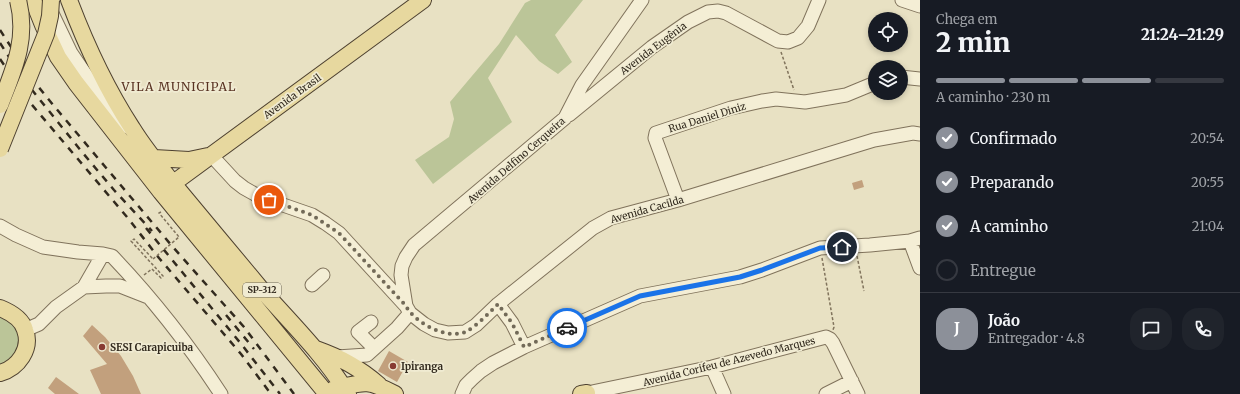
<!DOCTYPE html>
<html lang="pt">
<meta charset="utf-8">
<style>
body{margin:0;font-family:Merriweather,serif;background:#20242c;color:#f1f3f6;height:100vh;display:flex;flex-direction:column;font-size:15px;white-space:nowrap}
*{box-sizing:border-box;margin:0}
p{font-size:13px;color:#9ea1a6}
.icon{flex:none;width:22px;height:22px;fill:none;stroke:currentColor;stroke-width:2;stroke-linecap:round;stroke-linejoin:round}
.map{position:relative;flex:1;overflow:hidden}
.side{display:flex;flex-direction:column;background:#171b24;width:320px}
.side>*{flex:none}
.buttons{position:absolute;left:868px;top:12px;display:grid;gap:8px}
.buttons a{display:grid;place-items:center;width:40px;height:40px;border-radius:50%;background:#171b24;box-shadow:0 2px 6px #0003;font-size:20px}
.pin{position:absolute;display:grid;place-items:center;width:34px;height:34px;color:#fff;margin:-17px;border:2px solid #fff;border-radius:50%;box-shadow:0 1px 4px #0007}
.courier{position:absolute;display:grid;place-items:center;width:40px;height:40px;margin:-20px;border:3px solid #1a73e8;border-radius:50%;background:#fff;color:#222;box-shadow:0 1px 5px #0007}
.summary em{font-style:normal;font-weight:800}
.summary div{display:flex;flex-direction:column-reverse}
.summary{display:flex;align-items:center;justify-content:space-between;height:68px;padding:0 16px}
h1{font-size:26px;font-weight:800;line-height:30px}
.bar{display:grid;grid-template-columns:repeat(4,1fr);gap:6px 4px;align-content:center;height:48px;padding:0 16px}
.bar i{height:5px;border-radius:3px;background:#363941}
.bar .selected{background:#8c9099}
.bar p{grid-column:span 4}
.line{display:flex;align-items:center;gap:10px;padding:0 16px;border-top:1px solid #363941}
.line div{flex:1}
.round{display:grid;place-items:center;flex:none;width:42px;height:42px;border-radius:16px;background:#20242c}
ol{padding:0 16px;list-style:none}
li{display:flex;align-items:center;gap:12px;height:44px}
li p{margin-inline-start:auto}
li .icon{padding:4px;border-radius:50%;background:#8c9099;color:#fff;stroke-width:4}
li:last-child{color:#9ea1a6}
li i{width:22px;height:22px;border:2px solid #363941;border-radius:50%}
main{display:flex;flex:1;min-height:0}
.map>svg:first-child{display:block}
.green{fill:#bbc598}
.building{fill:#c2a07d}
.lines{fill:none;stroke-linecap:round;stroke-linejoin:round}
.minor-casing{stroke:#80735c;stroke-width:15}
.major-casing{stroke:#4e4130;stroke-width:18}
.path{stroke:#80735c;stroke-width:1.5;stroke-dasharray:3 2;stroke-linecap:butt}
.minor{stroke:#f4eed5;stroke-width:13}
.major{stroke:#e7d89f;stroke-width:16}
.rail{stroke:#322a1e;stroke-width:2.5;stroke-dasharray:7 7;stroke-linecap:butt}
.major-bridge-casing{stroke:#4e4130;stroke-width:18;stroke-linecap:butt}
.path-bridge{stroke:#80735c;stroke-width:1.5;stroke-dasharray:3 2;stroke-linecap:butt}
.major-bridge{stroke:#e7d89f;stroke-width:16}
.done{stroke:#726a58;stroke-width:4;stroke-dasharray:0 7.2}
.route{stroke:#1a73e8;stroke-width:5}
.poi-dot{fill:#883b33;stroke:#f0ebd2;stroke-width:1.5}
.labels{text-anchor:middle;stroke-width:3.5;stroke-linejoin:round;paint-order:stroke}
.shield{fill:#f0ebd2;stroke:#6b6454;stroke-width:1}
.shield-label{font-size:9px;font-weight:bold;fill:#322a1e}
.street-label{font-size:10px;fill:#322a1e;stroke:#f0ebd2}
.poi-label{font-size:10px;font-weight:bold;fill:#322a1e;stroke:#f0ebd2;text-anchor:start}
.quarter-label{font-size:12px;letter-spacing:1px;fill:#593323;stroke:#f0ebd2}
</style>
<main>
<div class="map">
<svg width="920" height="394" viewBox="0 0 920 394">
<rect width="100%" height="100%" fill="#e8e1c3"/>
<path class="green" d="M531 0H583L555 35 572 62 558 74 539 61 516 35 488 78 512 122 433 184 415 160 449 137 454 119 450 102 499 44 525 3Z
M0 316 11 322 19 332 20 344 14 357 0 366Z"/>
<path class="building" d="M862 180 864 187 854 190 852 183Z
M92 325 105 337 121 356 133 376 141 394H101L90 370 107 364 83 336Z
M389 351 408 362 397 382 378 371Z
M56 377 79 394H55L48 388Z"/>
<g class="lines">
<g class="minor-casing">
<path id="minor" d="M642 0 582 85 565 118 414 245 406 257 402 266 401 275 406 306 410 313 424 324 435 330 448 333 465 332 476 325 498 304 593 228 611 218 678 200 874 140 913 133 920 134
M902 0 920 6
M49 7 71 53 111 112 127 127
M901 77 920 79
M569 115 652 47 688 22 708 12 718 11 726 13 778 41 788 42 798 38 808 26 819 0
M211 155 235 181 244 188 260 197 312 215 325 223 339 233 405 305
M678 200 655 138 656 133 731 108 762 101 776 99 805 102 846 95 875 83
M0 226 16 235 43 247 78 252 103 254 112 256C152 298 189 345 221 394
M910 241 920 268
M312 285 323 275
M84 287 103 254
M498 304 512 323 524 347
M371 322 358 332 374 348
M25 330 39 324 56 307 84 287 106 286H120L148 297
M337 357 367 355 397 328 410 313
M712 367 724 394
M587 393 712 367 826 337 830 339 833 343 858 394
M462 394 466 385 472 379 481 371 493 363 524 347 640 296 740 277 762 270 820 248 870 245 910 241 920 238
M826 394 852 381"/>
</g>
<g class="major-casing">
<path id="major" d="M33 0 43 25 58 57 76 83 161 192 327 394
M69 0C86 45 106 88 132 128 146 151 164 172 181 193 208 225 234 257 261 289 291 323 324 355 348 394
M154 158 189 160 208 156
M164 190 423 0
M0 308C10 312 22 319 25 330 32 349 18 368 0 373
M316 349C341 358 358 367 379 385
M334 389C364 382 367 379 395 394
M581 394 587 393V394"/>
</g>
<path class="path" d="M781 52 794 90
M161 212 159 213 179 237
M857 256 864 291
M822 258 834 327 833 330
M144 275 152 269 161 278 163 276 131 241 134 239 153 259"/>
<use href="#minor" class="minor"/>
<use href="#major" class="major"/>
<path class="rail" d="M0 30 32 79 54 106 172 246 244 327 294 394
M0 43 24 80 82 152 114 190 152 231
M0 59 27 99 127 217 159 258 241 354 271 394
M146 228 242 345 280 394
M226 315 254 349"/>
<g class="major-bridge-casing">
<path id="major-bridge" d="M0 105C14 69 28 39 18 0
M0 149 46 34 50 16 51 0"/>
</g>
<path class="path-bridge" d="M153 259 179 237"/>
<use href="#major-bridge" class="major-bridge"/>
</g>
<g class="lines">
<path class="done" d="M269 200 312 215 339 233 406 306C414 322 446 340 465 332 476 327 489 313 498 304L512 323 524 347 567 328"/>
<path class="route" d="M567 328 640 296 740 277 762 270 820 248 842 247"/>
</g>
<g class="poi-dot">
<circle cx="102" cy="347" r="4"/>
<circle cx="393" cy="366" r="4"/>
</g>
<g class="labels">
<rect class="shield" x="243" y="283" width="38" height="14" rx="3"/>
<g class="shield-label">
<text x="262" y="293">SP-312</text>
</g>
<g class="street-label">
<text transform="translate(653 48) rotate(-37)" y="4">Avenida Eugênia</text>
<text transform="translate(292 96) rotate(-36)" y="4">Avenida Brasil</text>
<text transform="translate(707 117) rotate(-17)" y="4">Rua Daniel Diniz</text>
<text transform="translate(516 160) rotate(-41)" y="4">Avenida Delfino Cerqueira</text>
<text transform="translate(647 209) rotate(-16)" y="4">Avenida Cacilda</text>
<text transform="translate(729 361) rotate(-14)" y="4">Avenida Corifeu de Azevedo Marques</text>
</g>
<g class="poi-label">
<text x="110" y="351">SESI Carapicuiba</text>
<text x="401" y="370">Ipiranga</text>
</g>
<g class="quarter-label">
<text x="179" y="91">VILA MUNICIPAL</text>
</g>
</g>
</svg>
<div class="buttons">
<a><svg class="icon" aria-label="locate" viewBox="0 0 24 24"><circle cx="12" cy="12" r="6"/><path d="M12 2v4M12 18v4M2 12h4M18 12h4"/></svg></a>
<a><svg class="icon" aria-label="layers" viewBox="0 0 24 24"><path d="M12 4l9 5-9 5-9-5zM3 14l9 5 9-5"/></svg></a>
</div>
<div class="pin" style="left:269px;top:200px;background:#ea580c"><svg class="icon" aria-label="bag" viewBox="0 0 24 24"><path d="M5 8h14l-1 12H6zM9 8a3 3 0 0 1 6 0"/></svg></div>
<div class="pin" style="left:842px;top:247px;background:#1f2937"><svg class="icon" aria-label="home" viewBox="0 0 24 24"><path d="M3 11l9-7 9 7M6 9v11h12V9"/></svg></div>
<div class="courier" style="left:567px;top:328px"><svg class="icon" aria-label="car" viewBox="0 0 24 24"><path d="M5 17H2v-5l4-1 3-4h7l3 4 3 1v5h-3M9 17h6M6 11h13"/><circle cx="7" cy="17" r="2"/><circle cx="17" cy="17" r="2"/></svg></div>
</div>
<section class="side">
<div class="summary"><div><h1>2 min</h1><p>Chega em</p></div><em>21:24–21:29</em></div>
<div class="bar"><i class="selected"></i><i class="selected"></i><i class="selected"></i><i></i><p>A caminho · 230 m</p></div>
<ol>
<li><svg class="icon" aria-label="check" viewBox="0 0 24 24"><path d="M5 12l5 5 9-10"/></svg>Confirmado<p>20:54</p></li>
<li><svg class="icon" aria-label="check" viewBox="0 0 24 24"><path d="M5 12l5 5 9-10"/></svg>Preparando<p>20:55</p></li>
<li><svg class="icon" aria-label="check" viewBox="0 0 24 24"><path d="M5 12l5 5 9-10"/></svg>A caminho<p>21:04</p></li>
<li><i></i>Entregue</li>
</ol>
<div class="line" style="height:72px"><b class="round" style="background:#8c9099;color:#fff">J</b><div><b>João</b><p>Entregador · 4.8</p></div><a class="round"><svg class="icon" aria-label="chat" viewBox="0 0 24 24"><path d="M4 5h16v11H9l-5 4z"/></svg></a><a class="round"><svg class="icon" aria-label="phone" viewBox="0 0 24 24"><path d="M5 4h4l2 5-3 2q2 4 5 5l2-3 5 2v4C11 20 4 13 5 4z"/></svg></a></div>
</section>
</main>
